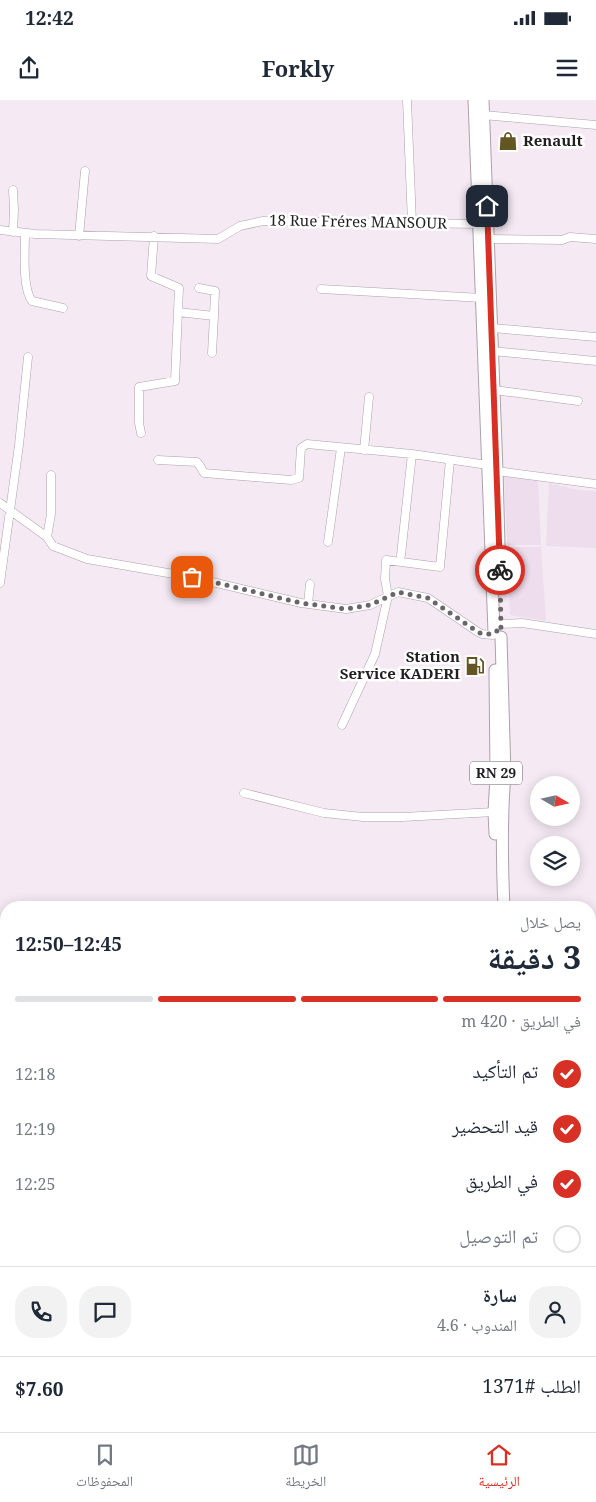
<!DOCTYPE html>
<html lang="ar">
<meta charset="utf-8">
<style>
body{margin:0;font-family:"Noto Serif","Noto Naskh Arabic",serif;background:#f2f2f3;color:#1f2937;direction:rtl;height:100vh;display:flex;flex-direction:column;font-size:19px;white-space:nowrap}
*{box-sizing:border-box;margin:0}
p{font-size:16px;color:#747a83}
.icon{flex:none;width:28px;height:28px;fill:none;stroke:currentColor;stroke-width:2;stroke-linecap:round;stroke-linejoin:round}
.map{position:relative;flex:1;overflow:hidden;direction:ltr}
.details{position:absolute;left:0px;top:801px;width:596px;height:531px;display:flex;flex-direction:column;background:#fff;border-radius:20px 20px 0 0;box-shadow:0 2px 12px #0003;direction:rtl}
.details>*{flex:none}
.needle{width:32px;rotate:99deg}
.buttons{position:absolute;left:530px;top:676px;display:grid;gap:10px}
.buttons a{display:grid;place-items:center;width:50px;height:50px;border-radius:50%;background:#fff;box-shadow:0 2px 12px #0003;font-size:25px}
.pin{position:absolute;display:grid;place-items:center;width:42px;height:42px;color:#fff;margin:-21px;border-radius:10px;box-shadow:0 2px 8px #0006}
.courier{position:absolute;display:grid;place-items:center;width:50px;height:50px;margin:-25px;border:4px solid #d93025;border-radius:50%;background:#fff;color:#222;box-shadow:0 1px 6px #0007}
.head em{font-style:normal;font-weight:700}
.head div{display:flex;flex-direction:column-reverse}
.head{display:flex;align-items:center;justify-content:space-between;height:85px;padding:0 15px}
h1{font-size:32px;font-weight:700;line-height:38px}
.bar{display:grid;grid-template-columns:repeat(4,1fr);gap:8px 5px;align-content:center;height:60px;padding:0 15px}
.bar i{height:6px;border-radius:4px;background:#e0e1e3}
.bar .on{background:#d93025}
.bar p{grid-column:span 4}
.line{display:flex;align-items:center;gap:12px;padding:0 15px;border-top:1px solid #e0e1e3}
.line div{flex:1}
.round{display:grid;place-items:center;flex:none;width:52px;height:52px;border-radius:20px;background:#f2f2f3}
ol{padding:0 15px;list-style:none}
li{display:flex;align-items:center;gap:15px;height:55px}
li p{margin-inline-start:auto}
li .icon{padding:5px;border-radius:50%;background:#d93025;color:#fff;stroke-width:4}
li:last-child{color:#747a83}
li i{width:28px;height:28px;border:2px solid #e0e1e3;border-radius:50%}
.status{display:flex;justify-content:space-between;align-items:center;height:35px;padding:0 25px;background:#fff;direction:ltr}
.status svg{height:14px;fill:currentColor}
header{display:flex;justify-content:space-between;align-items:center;height:65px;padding:0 15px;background:#fff;font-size:22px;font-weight:700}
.tab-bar{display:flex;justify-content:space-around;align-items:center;height:70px;border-top:1px solid #e0e1e3;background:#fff;font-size:14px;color:#747a83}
.tab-bar a{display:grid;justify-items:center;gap:2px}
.tab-bar .on{color:#d93025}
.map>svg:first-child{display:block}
.built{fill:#eeddec}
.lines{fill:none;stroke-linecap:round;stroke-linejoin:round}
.minor-casing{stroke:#aba1aa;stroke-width:9}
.highway-casing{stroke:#aba1aa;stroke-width:13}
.minor{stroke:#fff;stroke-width:8}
.highway{stroke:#fff;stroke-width:11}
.done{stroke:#6b656b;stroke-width:5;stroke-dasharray:0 9}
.route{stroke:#d93025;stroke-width:6}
.labels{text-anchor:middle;stroke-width:5;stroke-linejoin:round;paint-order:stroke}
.shield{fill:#fff;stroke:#646264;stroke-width:1}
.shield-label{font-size:14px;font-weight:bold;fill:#211e21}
.poi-label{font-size:15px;font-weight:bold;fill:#211e21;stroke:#fff;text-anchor:start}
.street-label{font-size:15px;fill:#211e21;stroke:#fff}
</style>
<div class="status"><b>12:42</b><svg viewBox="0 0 49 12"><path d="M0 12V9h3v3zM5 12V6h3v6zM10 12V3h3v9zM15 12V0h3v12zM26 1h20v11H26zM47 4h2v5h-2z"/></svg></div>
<header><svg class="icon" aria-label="menu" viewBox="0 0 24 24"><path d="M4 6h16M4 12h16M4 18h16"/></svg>Forkly<svg class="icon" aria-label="share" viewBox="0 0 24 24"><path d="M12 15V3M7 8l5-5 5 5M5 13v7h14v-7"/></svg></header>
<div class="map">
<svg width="596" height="1332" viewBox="0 0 596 1332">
<rect width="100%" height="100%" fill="#f5eaf4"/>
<path class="built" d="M504 376 538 381 541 445H507Z
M549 383 579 390 596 391V448L546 446Z
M507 447H541L546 521 510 515Z"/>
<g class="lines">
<g class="minor-casing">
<path id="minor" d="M407 0 412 123
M483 15 596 25
M13 90 14 110 13 132
M0 130 36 134 218 139 240 126 263 121 479 124
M25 133C25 150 22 188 32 201L63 208
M79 136 85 71
M488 139 562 140 570 137 596 139
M199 188 215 191 214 216
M321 189 482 198
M178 212 214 216 212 253
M492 228 596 237
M492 251 596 261
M494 290 578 301
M141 333 139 323V287L175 281 179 188 151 176 154 136
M364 350 369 297
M158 360 197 362 200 366 204 373 291 380 299 378 301 348 307 344 412 354 488 365
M497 371 596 384
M0 403 47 437 53 446 87 459 191 477 301 503 346 509 370 505 398 492 428 498 478 532 482 534 493 535
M47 437 51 414V375
M328 442 341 348
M401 455 412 354
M0 483 19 345 28 257
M308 504 310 484
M501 524 522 523 596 534
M342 625 375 554 388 496 385 479 386 460 440 467 450 360
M244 693 324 713 363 717H403L494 712
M590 961 596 962
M590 1270H596
M283 1326V1332
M246 1332 269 1326"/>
</g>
<g class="highway-casing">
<path id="highway" d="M474 0 494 532
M483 0 497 371 500 483
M501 537 505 675C501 719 502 763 504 808
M495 570 496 676 494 712 495 734
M522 1326V1332"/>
</g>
<use href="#minor" class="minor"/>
<use href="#highway" class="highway"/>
</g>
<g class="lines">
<path class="done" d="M192 477 301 503 346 509 370 505 398 492 428 498 478 532 482 534H493L497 531 501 532 500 470"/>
<path class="route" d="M487 106 500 470"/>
</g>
<defs>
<g id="shop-bare" transform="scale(1.5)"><path d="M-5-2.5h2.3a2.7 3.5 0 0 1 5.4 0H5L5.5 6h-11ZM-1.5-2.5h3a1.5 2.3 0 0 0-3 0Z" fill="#635623" stroke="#fff" stroke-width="2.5" paint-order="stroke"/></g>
<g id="fuel-bare" transform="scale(1.5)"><path d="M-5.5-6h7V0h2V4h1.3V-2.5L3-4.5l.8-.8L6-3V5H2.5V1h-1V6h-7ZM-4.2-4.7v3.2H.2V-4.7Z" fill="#635623" stroke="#fff" stroke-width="2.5" paint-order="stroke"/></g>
</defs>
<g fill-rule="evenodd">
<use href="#shop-bare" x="508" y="41"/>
<use href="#fuel-bare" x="475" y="566"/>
</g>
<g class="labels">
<rect class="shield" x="470" y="661.5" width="52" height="23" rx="4"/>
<g class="shield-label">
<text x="496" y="678">RN 29</text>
</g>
<g class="poi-label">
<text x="523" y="46">Renault</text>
<text x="460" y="562" text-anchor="end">Station<tspan x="460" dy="17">Service KADERI</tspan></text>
</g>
<g class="street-label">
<text transform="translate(358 122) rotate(1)" y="5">18 Rue Fréres MANSOUR</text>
</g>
</g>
</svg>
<div class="buttons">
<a><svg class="needle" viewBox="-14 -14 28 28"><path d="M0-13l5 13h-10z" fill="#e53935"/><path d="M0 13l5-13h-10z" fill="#747a83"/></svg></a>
<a><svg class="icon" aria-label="layers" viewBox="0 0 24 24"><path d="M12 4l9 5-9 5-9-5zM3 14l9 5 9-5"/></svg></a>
</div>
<div class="pin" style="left:192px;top:477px;background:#ea580c"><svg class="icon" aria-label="bag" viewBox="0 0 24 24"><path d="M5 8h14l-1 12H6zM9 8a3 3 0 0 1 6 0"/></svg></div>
<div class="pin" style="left:487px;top:106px;background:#1f2937"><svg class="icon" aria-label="home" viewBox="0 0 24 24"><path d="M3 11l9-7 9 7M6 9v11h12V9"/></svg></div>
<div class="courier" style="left:500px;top:470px"><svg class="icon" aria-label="bike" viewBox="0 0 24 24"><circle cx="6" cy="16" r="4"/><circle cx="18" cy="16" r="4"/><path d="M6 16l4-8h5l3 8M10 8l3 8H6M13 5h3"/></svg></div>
<section class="details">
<div class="head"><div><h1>3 دقيقة</h1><p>يصل خلال</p></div><em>12:45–12:50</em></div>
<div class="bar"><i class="on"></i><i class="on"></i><i class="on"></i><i></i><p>في الطريق · 420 m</p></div>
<ol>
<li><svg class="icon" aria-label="check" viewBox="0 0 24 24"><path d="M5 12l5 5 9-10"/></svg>تم التأكيد<p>12:18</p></li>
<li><svg class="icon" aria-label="check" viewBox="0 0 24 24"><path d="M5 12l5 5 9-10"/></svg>قيد التحضير<p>12:19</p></li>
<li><svg class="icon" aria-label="check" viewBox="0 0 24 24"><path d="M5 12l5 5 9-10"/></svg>في الطريق<p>12:25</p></li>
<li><i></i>تم التوصيل</li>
</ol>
<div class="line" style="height:90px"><a class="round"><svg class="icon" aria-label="person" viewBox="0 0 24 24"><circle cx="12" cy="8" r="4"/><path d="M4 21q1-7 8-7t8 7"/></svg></a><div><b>سارة</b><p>المندوب · 4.6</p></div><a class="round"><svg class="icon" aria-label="chat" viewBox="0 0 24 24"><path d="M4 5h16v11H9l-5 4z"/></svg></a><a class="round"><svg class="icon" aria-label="phone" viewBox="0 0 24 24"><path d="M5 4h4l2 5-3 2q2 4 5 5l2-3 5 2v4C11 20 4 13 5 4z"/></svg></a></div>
<div class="line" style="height:65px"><div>الطلب #1371</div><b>$7.60</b></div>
</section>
</div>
<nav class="tab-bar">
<a class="on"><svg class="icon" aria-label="home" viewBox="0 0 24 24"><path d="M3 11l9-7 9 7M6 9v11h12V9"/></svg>الرئيسية</a>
<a><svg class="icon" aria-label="map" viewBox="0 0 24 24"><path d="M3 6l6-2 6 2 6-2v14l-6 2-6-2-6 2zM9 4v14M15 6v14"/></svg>الخريطة</a>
<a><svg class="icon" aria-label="saved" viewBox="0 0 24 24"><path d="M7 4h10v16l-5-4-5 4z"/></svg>المحفوظات</a>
</nav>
